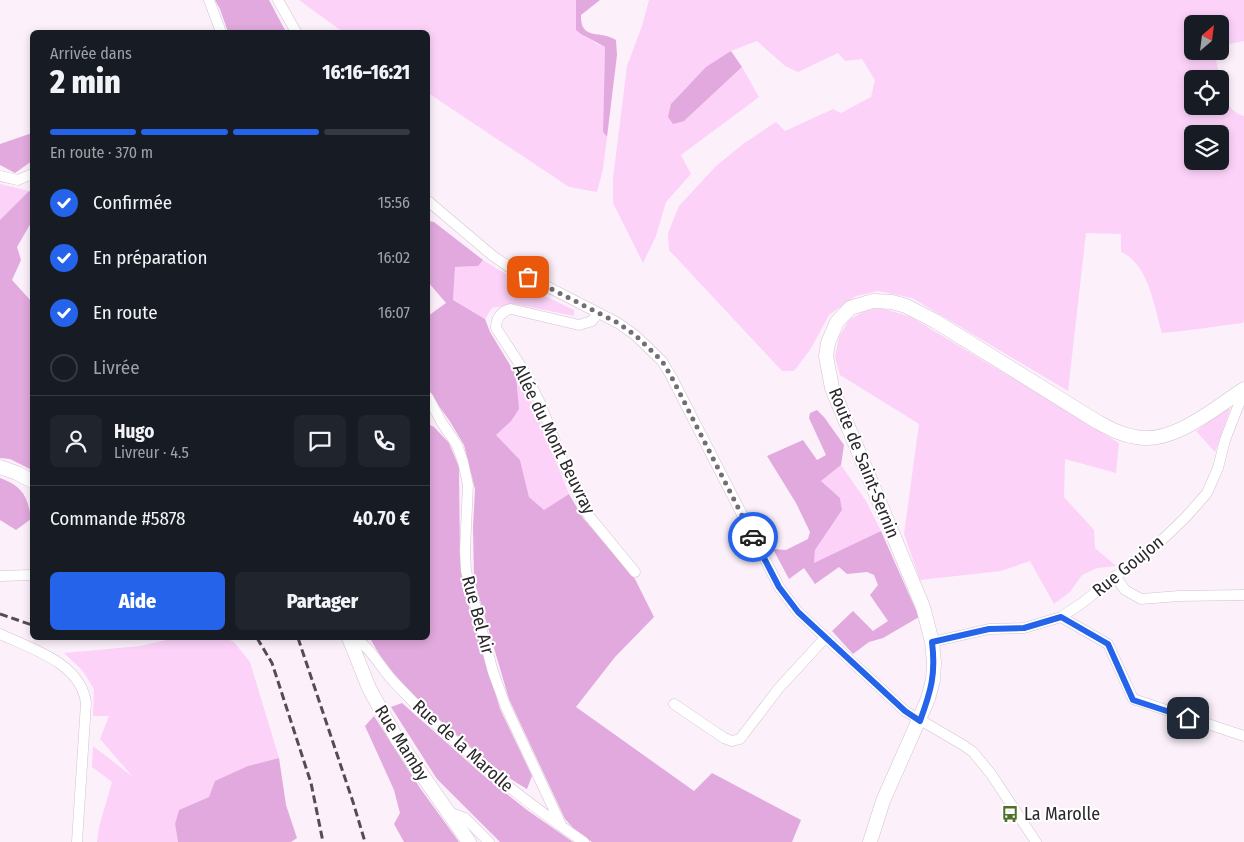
<!DOCTYPE html>
<html lang="fr">
<meta charset="utf-8">
<style>
body{margin:0;font-family:"Fira Sans Condensed",sans-serif;background:#20242c;color:#f1f3f6;height:100vh;display:flex;flex-direction:column;font-size:19px;white-space:nowrap}
*{box-sizing:border-box;margin:0}
p{font-size:16px;color:#9ea1a6}
.icon{flex:none;width:28px;height:28px;fill:none;stroke:currentColor;stroke-width:2;stroke-linecap:round;stroke-linejoin:round}
.map{position:relative;flex:1;overflow:hidden}
.drawer{position:absolute;left:30px;top:30px;width:400px;height:610px;display:flex;flex-direction:column;background:#171b24;border-radius:8px;box-shadow:0 2px 8px #0003}
.drawer>*{flex:none}
.needle{width:32px;rotate:28deg}
.fabs{position:absolute;left:1184px;top:15px;display:grid;gap:10px}
.fabs a{display:grid;place-items:center;width:45px;height:45px;border-radius:8px;background:#171b24;box-shadow:0 2px 8px #0003;font-size:25px}
.pin{position:absolute;display:grid;place-items:center;width:42px;height:42px;color:#fff;margin:-21px;border-radius:10px;box-shadow:0 2px 8px #0006}
.courier{position:absolute;display:grid;place-items:center;width:50px;height:50px;margin:-25px;border:4px solid #2563eb;border-radius:50%;background:#fff;color:#222;box-shadow:0 1px 6px #0007}
.headline em{font-style:normal;font-weight:800}
.headline div{display:flex;flex-direction:column-reverse}
.headline{display:flex;align-items:center;justify-content:space-between;height:85px;padding:0 20px}
h1{font-size:32px;font-weight:800;line-height:38px}
.bar{display:grid;grid-template-columns:repeat(4,1fr);gap:8px 5px;align-content:center;height:60px;padding:0 20px}
.bar i{height:6px;border-radius:4px;background:#363941}
.bar .selected{background:#2563eb}
.bar p{grid-column:span 4}
.line{display:flex;align-items:center;gap:12px;padding:0 20px;border-top:1px solid #363941}
.line div{flex:1}
.round{display:grid;place-items:center;flex:none;width:52px;height:52px;border-radius:8px;background:#20242c}
ol{padding:0 20px;list-style:none}
li{display:flex;align-items:center;gap:15px;height:55px}
li p{margin-inline-start:auto}
li .icon{padding:5px;border-radius:50%;background:#2563eb;color:#fff;stroke-width:4}
li:last-child{color:#9ea1a6}
li i{width:28px;height:28px;border:2px solid #363941;border-radius:50%}
.primary-button{display:flex;gap:10px;margin-top:auto;padding:10px 20px}
.primary-button a{flex:1;height:58px;border-radius:8px;background:#2563eb;color:#fff;font-size:20px;font-weight:800;line-height:58px;text-align:center}
.primary-button a+a{background:#20242c;color:#f1f3f6}
.map>svg:first-child{display:block}
.green{fill:#fcd2f9;fill-rule:evenodd}
.forest{fill:#e1a9dd}
.lines{fill:none;stroke-linecap:round;stroke-linejoin:round}
.street-casing{stroke:#d0c4cf;stroke-width:11}
.secondary-casing{stroke:#d0c4cf;stroke-width:15}
.street{stroke:#fff;stroke-width:10}
.secondary{stroke:#fff;stroke-width:14}
.rail{stroke:#534d52;stroke-width:3;stroke-dasharray:8 4;stroke-linecap:butt}
.done{stroke:#746d74;stroke-width:5;stroke-dasharray:0 9}
.route{stroke:#2563eb;stroke-width:6}
.labels{text-anchor:middle;stroke-width:4;stroke-linejoin:round;paint-order:stroke}
.street-label{font-size:18px;fill:#2b272b;stroke:#fff}
.poi-label{font-size:18px;fill:#2b272b;stroke:#fff;text-anchor:start}
</style>
<div class="map">
<svg width="1244" height="842" viewBox="0 0 1244 842">
<rect width="100%" height="100%" fill="#fcf0fb"/>
<path class="green" d="M299 0H576V30L597 44 605 47 603 132 607 137 603 169 597 192 569 187 428 93V32H343Z
M649 0H1244V41L1220 46V24H1192V51H1214L1226 104 1238 114 1244 116V321L1243 323C1215 326 1189 331 1162 333 1154 307 1149 264 1121 252V234L1086 233 1068 391 912 298 878 291 856 296 829 315 810 350 794 371H782L669 250 668 233 679 206 716 166 743 144 776 122 785 131 833 109 841 113 871 97 875 80 862 59 845 61 838 53 798 72 785 66 757 41 731 51 684 121 742 67 759 97 681 155 691 174 666 202 656 236 643 263 613 203V178L627 66 642 26ZM1192 79H1220V106H1192ZM1192 134H1220V161H1192Z
M0 184 29 191 32 188V192L29 191 0 220Z
M483 260 530 289 574 310V316L515 304 492 308 485 319 453 300 455 267 478 266Z
M881 308 911 317 1119 443 1116 473 1065 459 1064 497 1094 530 1095 548 1116 566 1097 568 1082 575 1070 592 1054 604 1030 561 1001 571 920 580 904 534 919 424 840 375 835 357 839 337 849 320 866 310Z
M516 375 533 404 569 494 544 510 529 497 520 460 496 435C522 410 519 410 516 375Z
M1229 407 1230 410 1215 452 1196 431Z
M841 465 866 501 881 531 814 564 815 550 842 510 840 498 821 481Z
M175 638H226L234 642 250 662 279 758 248 766 209 797 179 810 175 824 178 842H97L99 827 112 782 92 767 93 746 133 777 100 739 109 716H93L94 689 82 670 64 653 140 646Z"/>
<path class="forest" d="M215 0H269L286 32H228L220 9Z
M576 0H600L581 15C580 41 601 30 616 40L617 55 607 137 603 132 605 47 581 34 576 30Z
M731 51 742 67 684 121 673 124 668 117 671 104 706 67Z
M32 133V161L15 173 0 165V144Z
M29 191 32 192V221L17 247 21 260 12 280 32 302V470L10 459 0 458V220Z
M428 221 434 222 483 260 478 266 455 267 453 300 485 319 490 332 516 375 519 409 511 421 496 435 520 460 529 497 544 510 569 494 583 518 635 579 654 617 615 657 576 707 694 791 712 773 801 820 792 842H592L577 832 565 819 509 699 474 580 473 527 475 489 464 445 449 420 433 398 428 386V339L430 335 428 326V316L446 303 428 282Z
M817 410 824 417 844 445 841 465 821 481 840 498 842 510 815 550 814 563 881 531 919 617 883 638 869 642 853 654 832 631 853 611 873 631 888 621 870 595 878 585 874 575 867 572 847 574 839 567 815 584 804 568 789 579 773 549 786 550 808 539 810 532 796 503 767 456 803 440 817 460 826 455 809 418 810 413Z
M428 424 434 427 449 443 459 467 460 562 468 603 500 709 532 776 527 789C499 773 475 751 451 730 422 704 387 672 370 638H428Z
M0 478C22 486 28 496 31 519L16 530 0 520Z
M402 703 483 775 527 810 573 842H500L437 779 391 707Z
M374 716 420 788 459 842H404L394 824 400 813 394 790 365 726Z
M279 758 286 805 297 838 291 842H178L175 824 179 810 209 797 215 781 248 766Z"/>
<g class="lines">
<g class="street-casing">
<path id="street" d="M209 0 221 32
M278 0 296 32
M0 176 18 180 32 174
M428 201 493 256 509 267 618 323 635 335 662 361 671 376 772 573 779 587 798 612 905 711 963 745 973 752 991 774 1036 842
M598 313 592 321 579 325 511 309C501 311 496 318 496 328L524 371 540 403 566 469 589 516 635 572
M428 397 442 423 457 445 463 462 468 485 465 550 466 571 493 672 506 707 562 827
M0 576 32 575
M1115 576 1125 590 1141 599 1179 596 1244 595
M1061 617 1108 644 1133 699 1244 736
M0 634C32 649 81 663 86 703L77 842
M353 638C367 642 383 671 394 682 452 744 514 794 584 842
M932 642 989 629 1024 628 1061 617 1082 603 1163 539 1185 518 1207 493 1218 468 1225 440 1244 391
M674 704 724 738 732 741 740 739 779 688 825 638
M448 812 465 818 489 842"/>
</g>
<g class="secondary-casing">
<path id="secondary" d="M0 467 17 473 32 481
M349 638 369 688 397 739 469 842
M870 842 883 801 928 699 933 680 934 663 932 642 923 607 832 388 826 356 828 343 837 322 850 308 873 301 892 302 906 306 935 321 1096 421C1109 428 1121 435 1136 437 1172 445 1215 408 1244 389"/>
</g>
<use href="#street" class="street"/>
<use href="#secondary" class="secondary"/>
<path class="rail" d="M0 614 32 625
M257 638 272 663 311 783 323 842
M298 638 353 802 365 842"/>
</g>
<g class="lines">
<path class="done" d="M528 277 618 323 635 335 662 361 671 376 753 537"/>
<path class="route" d="M753 537 779 587 798 612 905 711 920 721C931 691 936 674 932 642L989 629 1024 628 1061 617 1108 644 1133 700 1188 718"/>
</g>
<defs>
<g id="bus-bare" transform="scale(1.35)"><path d="M-5-6H5V4H4V6H2V4H-2V6H-4V4H-5ZM-3.5-4V0h7V-4ZM-3.5 1.2v1.5H-2V1.2ZM2 1.2v1.5H3.5V1.2Z" fill="#4e7028" stroke="#fff" stroke-width="2.5" paint-order="stroke"/></g>
</defs>
<g fill-rule="evenodd">
<use href="#bus-bare" x="1010" y="814"/>
</g>
<g class="labels">
<g class="street-label">
<text transform="translate(554 439) rotate(64)" y="6">Allée du Mont Beuvray</text>
<text transform="translate(864 463) rotate(68)" y="6">Route de Saint-Sernin</text>
<text transform="translate(1128 566) rotate(-39)" y="6">Rue Goujon</text>
<text transform="translate(478 615) rotate(75)" y="6">Rue Bel Air</text>
<text transform="translate(402 743) rotate(58)" y="6">Rue Mamby</text>
<text transform="translate(463 746) rotate(42)" y="6">Rue de la Marolle</text>
</g>
<g class="poi-label">
<text x="1024" y="820">La Marolle</text>
</g>
</g>
</svg>
<div class="fabs">
<a><svg class="needle" viewBox="-14 -14 28 28"><path d="M0-13l5 13h-10z" fill="#e53935"/><path d="M0 13l5-13h-10z" fill="#9ea1a6"/></svg></a>
<a><svg class="icon" aria-label="locate" viewBox="0 0 24 24"><circle cx="12" cy="12" r="6"/><path d="M12 2v4M12 18v4M2 12h4M18 12h4"/></svg></a>
<a><svg class="icon" aria-label="layers" viewBox="0 0 24 24"><path d="M12 4l9 5-9 5-9-5zM3 14l9 5 9-5"/></svg></a>
</div>
<div class="pin" style="left:528px;top:277px;background:#ea580c"><svg class="icon" aria-label="bag" viewBox="0 0 24 24"><path d="M5 8h14l-1 12H6zM9 8a3 3 0 0 1 6 0"/></svg></div>
<div class="pin" style="left:1188px;top:718px;background:#1f2937"><svg class="icon" aria-label="home" viewBox="0 0 24 24"><path d="M3 11l9-7 9 7M6 9v11h12V9"/></svg></div>
<div class="courier" style="left:753px;top:537px"><svg class="icon" aria-label="car" viewBox="0 0 24 24"><path d="M5 17H2v-5l4-1 3-4h7l3 4 3 1v5h-3M9 17h6M6 11h13"/><circle cx="7" cy="17" r="2"/><circle cx="17" cy="17" r="2"/></svg></div>
<section class="drawer">
<div class="headline"><div><h1>2 min</h1><p>Arrivée dans</p></div><em>16:16–16:21</em></div>
<div class="bar"><i class="selected"></i><i class="selected"></i><i class="selected"></i><i></i><p>En route · 370 m</p></div>
<ol>
<li><svg class="icon" aria-label="check" viewBox="0 0 24 24"><path d="M5 12l5 5 9-10"/></svg>Confirmée<p>15:56</p></li>
<li><svg class="icon" aria-label="check" viewBox="0 0 24 24"><path d="M5 12l5 5 9-10"/></svg>En préparation<p>16:02</p></li>
<li><svg class="icon" aria-label="check" viewBox="0 0 24 24"><path d="M5 12l5 5 9-10"/></svg>En route<p>16:07</p></li>
<li><i></i>Livrée</li>
</ol>
<div class="line" style="height:90px"><a class="round"><svg class="icon" aria-label="person" viewBox="0 0 24 24"><circle cx="12" cy="8" r="4"/><path d="M4 21q1-7 8-7t8 7"/></svg></a><div><b>Hugo</b><p>Livreur · 4.5</p></div><a class="round"><svg class="icon" aria-label="chat" viewBox="0 0 24 24"><path d="M4 5h16v11H9l-5 4z"/></svg></a><a class="round"><svg class="icon" aria-label="phone" viewBox="0 0 24 24"><path d="M5 4h4l2 5-3 2q2 4 5 5l2-3 5 2v4C11 20 4 13 5 4z"/></svg></a></div>
<div class="line" style="height:65px"><div>Commande #5878</div><b>40.70 €</b></div>
<div class="primary-button"><a>Aide</a><a>Partager</a></div>
</section>
</div>
